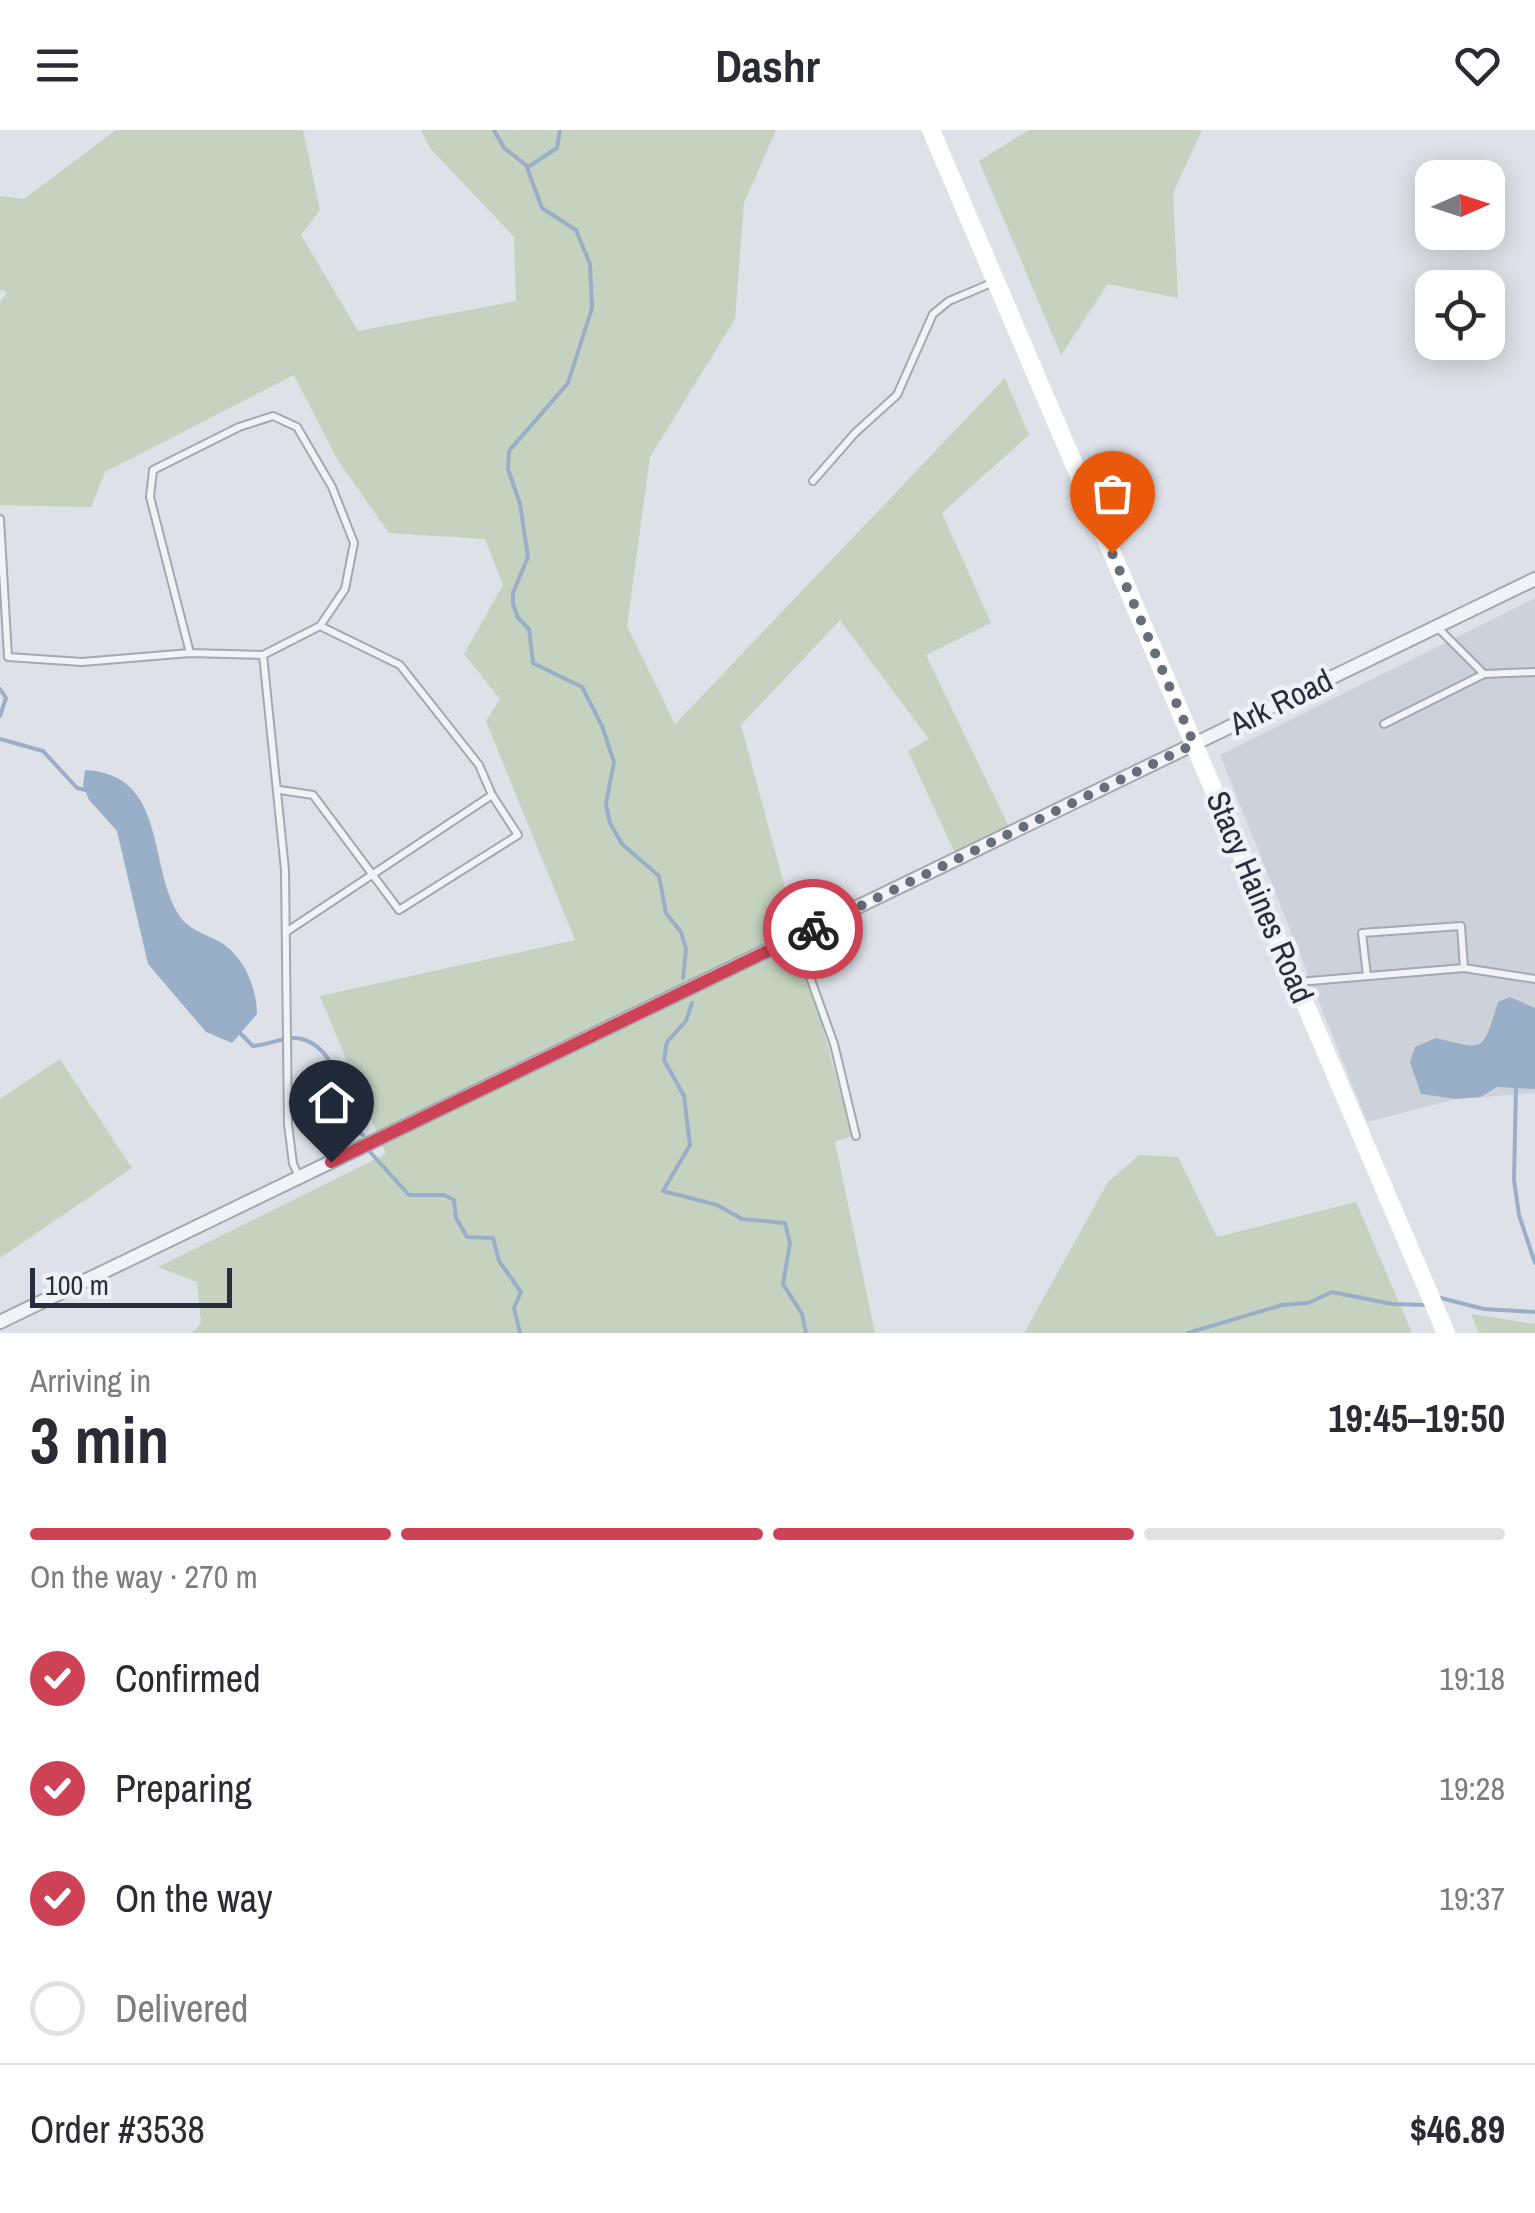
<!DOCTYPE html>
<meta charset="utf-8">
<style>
body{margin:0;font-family:"Archivo Narrow",sans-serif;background:#f7f7f7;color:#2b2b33;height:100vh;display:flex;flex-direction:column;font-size:38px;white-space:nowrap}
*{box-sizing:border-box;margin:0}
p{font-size:32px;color:#7c7c81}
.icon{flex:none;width:55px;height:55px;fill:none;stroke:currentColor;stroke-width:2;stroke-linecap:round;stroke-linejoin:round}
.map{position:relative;height:1203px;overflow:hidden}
.panel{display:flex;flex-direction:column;background:#fff;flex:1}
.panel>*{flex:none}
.needle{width:65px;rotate:87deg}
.controls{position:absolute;left:1415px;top:30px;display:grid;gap:20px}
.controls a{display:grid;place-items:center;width:90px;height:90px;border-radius:20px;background:#fff;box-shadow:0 5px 25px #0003;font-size:50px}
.scale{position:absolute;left:30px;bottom:25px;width:202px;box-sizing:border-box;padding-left:10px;border:5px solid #272f3f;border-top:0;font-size:28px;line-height:35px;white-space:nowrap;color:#272f3f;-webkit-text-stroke:8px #eef1f5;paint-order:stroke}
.pin{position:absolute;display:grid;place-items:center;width:85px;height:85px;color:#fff;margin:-102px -42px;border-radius:50% 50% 50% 0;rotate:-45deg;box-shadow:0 0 10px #0007}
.pin .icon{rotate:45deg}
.courier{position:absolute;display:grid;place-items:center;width:100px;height:100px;margin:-50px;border:8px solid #cd4355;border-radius:50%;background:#fff;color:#222;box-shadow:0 2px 12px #0007}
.overview em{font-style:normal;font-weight:700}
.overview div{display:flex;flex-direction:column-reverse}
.overview{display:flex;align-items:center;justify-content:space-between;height:170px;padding:0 30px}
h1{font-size:65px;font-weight:700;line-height:75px}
.bar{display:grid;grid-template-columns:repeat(4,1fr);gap:15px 10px;align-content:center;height:120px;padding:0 30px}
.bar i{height:12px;border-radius:8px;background:#e1e1e2}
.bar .current{background:#cd4355}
.bar p{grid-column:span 4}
.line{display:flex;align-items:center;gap:25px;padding:0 30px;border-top:2px solid #e1e1e2}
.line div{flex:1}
ol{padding:0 30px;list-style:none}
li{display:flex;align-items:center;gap:30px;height:110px}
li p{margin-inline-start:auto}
li .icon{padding:10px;border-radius:50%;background:#cd4355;color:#fff;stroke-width:4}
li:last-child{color:#7c7c81}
li i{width:55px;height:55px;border:5px solid #e1e1e2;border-radius:50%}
header{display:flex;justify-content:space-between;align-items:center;height:130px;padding:0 30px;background:#fff;font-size:45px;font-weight:700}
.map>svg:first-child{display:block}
.built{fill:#ccd1da}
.green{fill:#c4d2bf}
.water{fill:#99afc8}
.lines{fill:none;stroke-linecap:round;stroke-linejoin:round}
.stream{stroke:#99afc8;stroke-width:4}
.lane-casing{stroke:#a3a9b2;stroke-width:10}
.street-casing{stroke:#a3a9b2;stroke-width:16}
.lane{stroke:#f1f3f6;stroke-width:6}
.street{stroke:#f1f3f6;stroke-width:12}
.secondary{stroke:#fff;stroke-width:18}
.done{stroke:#676e7a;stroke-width:10;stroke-dasharray:0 18}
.route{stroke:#cd4355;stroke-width:12}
.labels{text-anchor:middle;stroke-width:9;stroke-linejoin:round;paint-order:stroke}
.street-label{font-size:32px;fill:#272f3f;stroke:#eef1f5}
</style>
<header><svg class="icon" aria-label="menu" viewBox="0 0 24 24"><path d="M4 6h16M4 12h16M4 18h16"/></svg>Dashr<svg class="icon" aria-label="heart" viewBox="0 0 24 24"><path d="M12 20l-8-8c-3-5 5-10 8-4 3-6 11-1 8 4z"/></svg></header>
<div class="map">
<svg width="1535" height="1203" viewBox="0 0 1535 1203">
<rect width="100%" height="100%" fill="#dee2e8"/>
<path class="built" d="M1535 468V963L1456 969 1367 992 1220 625Z"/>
<path class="green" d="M116 0H303L320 80 301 105 358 201 516 171 514 107 430 18 421 0H776L744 73 735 189 650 327 627 496 675 594 1005 248 1029 305 942 383 991 493 926 525 1012 703 958 730 908 621 929 609 840 490 741 595 852 1006 835 1012 875 1203H192L201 1193 197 1152 158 1137 386 1024 320 866 575 810 486 591 500 569 464 524 503 455 485 409 389 403 337 329 294 245 105 342 91 377 0 375V172L7 162 0 160V66L24 69Z
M1029 0H1202L1173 63 1178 168 1108 154 1061 225 979 31Z
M60 929 132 1038 0 1128V969Z
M1139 1025 1178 1027 1217 1107 1356 1072 1412 1203H1024L1108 1052Z
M1471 1184 1535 1194V1203H1479Z"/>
<path class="water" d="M85 640C166 644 148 731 177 782 187 800 204 803 220 812 244 826 257 858 257 884L232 913 206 902 148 834 117 701 89 670 83 655Z
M1510 867 1535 878V959L1497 957 1481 967 1456 969 1421 964 1410 932 1415 917 1436 908C1486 920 1482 923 1498 872Z"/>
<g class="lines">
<path class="stream" d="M494 0 504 18 526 35 542 78 576 100 590 134 592 178 568 253 509 321 508 339 520 374 528 427 513 463V474L518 488 529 499 533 533 582 557 602 596 614 632 606 674 610 693 622 714 659 746 666 783 681 802 686 819 683 848
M528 37 557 18 560 0
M0 559 6 568 0 586
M0 609 43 621 77 658 86 660
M692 873 686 891 667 912 664 930 684 966 690 1015 663 1061 717 1075 742 1089 785 1093 790 1113 783 1154 802 1184 806 1203
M241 904 253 916C267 915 289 905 302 909 338 919 341 968 356 1000L363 1005
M1516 957 1514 1050 1519 1085 1535 1133
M370 1022 409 1065H444L454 1070 456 1088 467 1107 493 1108 499 1131 521 1162 514 1178 520 1203
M1441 1168 1484 1179 1535 1182
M1188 1203 1282 1175 1308 1173 1332 1162 1392 1174 1425 1175"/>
<g class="lane-casing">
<path id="lane" d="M813 351 855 303 897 265 933 184 949 171 994 152
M0 389 8 527 82 532 190 523
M1437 497 1484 544 1535 542
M263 525 285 740 288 994 293 1034 299 1046
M1384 594 1484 544
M280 660 313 665 399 780 518 705 492 665
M286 802 492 665 479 635 400 535 320 496 263 525 190 523 150 367 153 340 239 297 273 286 297 297 332 357 354 413 345 459 320 496
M796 808 834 914 856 1006
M1367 846 1362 803 1461 796 1464 838
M1298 852 1464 838 1535 849"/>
</g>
<g class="street-casing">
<path id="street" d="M0 1192 1535 449"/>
</g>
<use href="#lane" class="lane"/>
<use href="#street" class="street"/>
<path class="secondary" d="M931 0 1446 1203"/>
</g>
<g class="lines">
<path class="done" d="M813 799 1194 614 1112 423"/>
<path class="route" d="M331 1032 813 799"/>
</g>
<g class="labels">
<g class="street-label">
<text transform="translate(1281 572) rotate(-26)" y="11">Ark Road</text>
<text transform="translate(1260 767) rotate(67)" y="11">Stacy Haines Road</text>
</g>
</g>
</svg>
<div class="controls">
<a><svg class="needle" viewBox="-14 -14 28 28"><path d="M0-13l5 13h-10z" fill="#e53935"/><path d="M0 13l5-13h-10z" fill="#7c7c81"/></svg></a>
<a><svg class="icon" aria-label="locate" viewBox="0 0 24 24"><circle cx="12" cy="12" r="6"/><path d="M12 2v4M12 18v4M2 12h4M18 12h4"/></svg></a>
</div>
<div class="scale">100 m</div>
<div class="pin" style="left:1112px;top:423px;background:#ea580c"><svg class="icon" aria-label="bag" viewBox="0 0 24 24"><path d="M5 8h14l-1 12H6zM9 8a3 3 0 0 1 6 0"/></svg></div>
<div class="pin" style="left:331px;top:1032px;background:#1f2937"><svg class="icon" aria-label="home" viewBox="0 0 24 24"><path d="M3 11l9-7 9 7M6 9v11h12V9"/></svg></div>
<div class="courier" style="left:813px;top:799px"><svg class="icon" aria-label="bike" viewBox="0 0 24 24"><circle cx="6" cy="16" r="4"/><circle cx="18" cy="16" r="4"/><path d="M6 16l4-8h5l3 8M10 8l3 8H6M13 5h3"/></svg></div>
</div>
<section class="panel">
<div class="overview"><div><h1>3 min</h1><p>Arriving in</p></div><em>19:45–19:50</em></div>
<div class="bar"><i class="current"></i><i class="current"></i><i class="current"></i><i></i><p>On the way · 270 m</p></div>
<ol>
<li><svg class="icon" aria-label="check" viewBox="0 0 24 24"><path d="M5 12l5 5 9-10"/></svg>Confirmed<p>19:18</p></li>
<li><svg class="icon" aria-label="check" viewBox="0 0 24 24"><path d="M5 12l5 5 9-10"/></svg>Preparing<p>19:28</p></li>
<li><svg class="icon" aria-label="check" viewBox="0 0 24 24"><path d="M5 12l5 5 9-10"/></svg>On the way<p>19:37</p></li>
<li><i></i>Delivered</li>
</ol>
<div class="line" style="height:130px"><div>Order #3538</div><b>$46.89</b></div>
</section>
